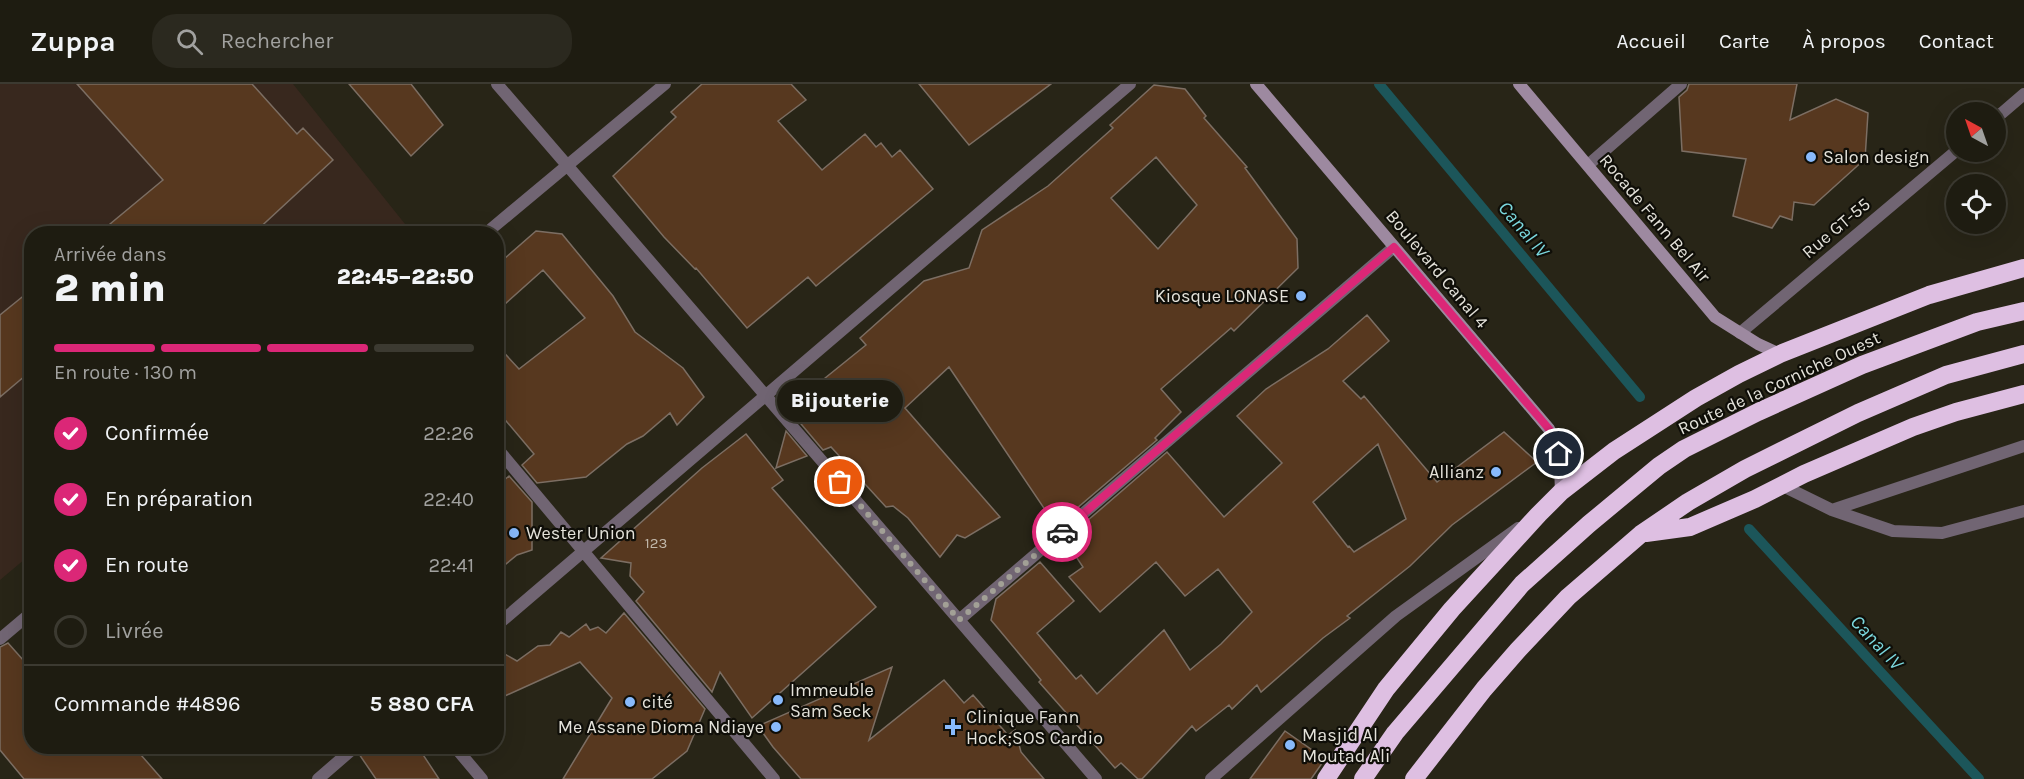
<!DOCTYPE html>
<html lang="fr">
<meta charset="utf-8">
<style>
body{margin:0;font-family:Karla,sans-serif;background:#2b291f;color:#f1f3f6;height:100vh;display:flex;flex-direction:column;font-size:22px;white-space:nowrap}
*{box-sizing:border-box;margin:0}
p{font-size:20px;color:#a1a19f}
.icon{flex:none;width:33px;height:33px;fill:none;stroke:currentColor;stroke-width:2;stroke-linecap:round;stroke-linejoin:round}
.map{position:relative;flex:1;overflow:hidden}
.sheet{position:absolute;left:24px;top:142px;width:480px;height:528px;display:flex;flex-direction:column;background:#1e1c11;border-radius:24px;box-shadow:0 6px 24px #0002,0 0 0 2px #3c3a31}
.sheet>*{flex:none}
.needle{width:39px;rotate:320deg}
.fabs{position:absolute;left:1946px;top:18px;display:grid;gap:12px}
.fabs a{display:grid;place-items:center;width:60px;height:60px;border-radius:50%;background:#1e1c11;box-shadow:0 6px 24px #0002,0 0 0 2px #3c3a31;font-size:30px}
.pin{position:absolute;display:grid;place-items:center;width:51px;height:51px;color:#fff;margin:-26px;border:3px solid #fff;border-radius:50%;box-shadow:0 2px 6px #0007}
.courier{position:absolute;display:grid;place-items:center;width:60px;height:60px;margin:-30px;border:4px solid #db2777;border-radius:50%;background:#fff;color:#222;box-shadow:0 2px 8px #0007}
.bubble{position:absolute;height:42px;border-radius:21px;background:#1e1c11;box-shadow:0 6px 24px #0002,0 0 0 2px #3c3a31;font-size:20px;font-weight:800;line-height:42px;text-align:center}
.summary em{font-style:normal;font-weight:800}
.summary div{display:flex;flex-direction:column-reverse}
.summary{display:flex;align-items:center;justify-content:space-between;height:102px;padding:0 30px}
h1{font-size:39px;font-weight:800;line-height:45px}
.bar{display:grid;grid-template-columns:repeat(4,1fr);gap:9px 6px;align-content:center;height:72px;padding:0 30px}
.bar i{height:8px;border-radius:4px;background:#3c3a31}
.bar .active{background:#db2777}
.bar p{grid-column:span 4}
.line{display:flex;align-items:center;gap:15px;padding:0 30px;border-top:2px solid #3c3a31}
.line div{flex:1}
ol{padding:0 30px;list-style:none}
li{display:flex;align-items:center;gap:18px;height:66px}
li p{margin-inline-start:auto}
li .icon{padding:6px;border-radius:50%;background:#db2777;color:#fff;stroke-width:4}
li:last-child{color:#a1a19f}
li i{width:33px;height:33px;border:3px solid #3c3a31;border-radius:50%}
header{display:flex;align-items:center;gap:36px;box-sizing:border-box;height:84px;padding:0 30px;background:#1e1c11;border-bottom:2px solid #3c3a31}
header strong{font-size:28px}
nav{display:flex;gap:33px;margin-inline-start:auto;font-size:21px}
.search{width:420px;height:54px;background:#2b291f;display:flex;align-items:center;gap:15px;box-sizing:border-box;padding:0 21px;border-radius:24px;color:#a1a19f;font-size:22px}
.map>svg:first-child{display:block}
.education{fill:#38281e}
.lines{fill:none;stroke-linecap:round;stroke-linejoin:round}
.stream{stroke:#1c565a;stroke-width:10}
.building{fill:#57381f;stroke:#7c6e63;stroke-width:1.5;fill-rule:evenodd}
.lane{stroke:#716573;stroke-width:12}
.street{stroke:#716573;stroke-width:12}
.secondary{stroke:#9d89a0;stroke-width:12}
.highway{stroke:#debfe2;stroke-width:18}
.done{stroke:#a2a096;stroke-width:6;stroke-dasharray:0 10.8}
.route{stroke:#db2777;stroke-width:8}
.poi-dot{fill:#88bafc;stroke:#0f0e08;stroke-width:2}
.labels{text-anchor:middle;stroke-width:4.5;stroke-linejoin:round;paint-order:stroke}
.number-label{font-size:15px;fill:#c1b8ab}
.poi-label{font-size:18px;fill:#e4e2da;stroke:#0f0e08;text-anchor:start}
.street-label{font-size:18px;fill:#e4e2da;stroke:#0f0e08}
.water-label{font-size:20px;font-style:italic;fill:#7bd8de;stroke:#0f0e08}
</style>
<header>
<strong>Zuppa</strong>
<div class="search"><svg class="icon" aria-label="search" viewBox="0 0 24 24"><circle cx="10" cy="10" r="6"/><path d="M15 15l6 6"/></svg>Rechercher</div>
<nav><a>Accueil</a><a>Carte</a><a>À propos</a><a>Contact</a></nav>
</header>
<div class="map">
<svg width="2024" height="695" viewBox="0 0 2024 695">
<rect width="100%" height="100%" fill="#282517"/>
<path class="education" d="M0 0H293L413 150H32L31 470 0 496Z"/>
<g class="lines">
<path class="stream" d="M1379 0 1640 313
M1749 445 1979 695"/>
</g>
<path class="building" d="M77 0H252L297 50 303 44 333 76 253 150H98L163 96Z
M349 0H411L443 41 411 72Z
M702 0H791L806 16 778 37 822 86 865 50 876 63 881 59 892 73 900 66 933 105 816 202 808 193 747 244 696 184 695 185 664 153 613 92 676 33 671 28Z
M919 0H1051L969 61Z
M1689 0H1797L1790 36 1836 15 1868 29 1865 75 1814 121 1794 118 1792 136 1780 132 1772 144 1733 132 1746 75 1682 67 1679 13 1687 6Z
M1154 1 1185 5 1206 32 1204 34 1247 83 1245 84 1297 155 1298 184 1234 247 1231 244 1161 305 1181 328 1155 354 1157 356 1056 442 949 283 905 324 1000 433 965 454 957 451 940 473 908 434 893 422 886 423 831 363 823 366 791 328 793 320 866 261 860 254 924 197 969 184 982 146 1048 102 1113 44 1110 41ZM1156 73 1197 121 1158 165 1111 114Z
M536 147 562 150 613 212 635 248 683 284 704 313 677 341 670 329 643 352 627 360 586 393 537 399 522 381 534 370 496 325V260L519 285 585 234 543 186 496 228V182Z
M32 205V286L0 313V231Z
M1367 231 1389 257 1343 297 1361 315 1364 312 1437 398 1504 348 1537 378 1452 441 1410 482 1347 532 1350 534 1323 554 1261 608 1257 601 1232 625 1229 621 1196 647 1192 642 1142 695H1138L1121 679 1115 684 1039 598 1041 596 991 536 996 515 1040 478 1074 517 1037 549 1076 595 1081 591 1097 610 1164 546 1190 586 1221 560 1252 528 1218 485 1185 512 1156 478 1100 528 1069 493 1083 483 1065 456 1167 368 1224 433 1282 379 1237 332 1266 305 1328 265ZM1378 360 1406 435 1354 468 1349 462 1348 463 1313 418Z
M786 347 807 372 776 384Z
M746 350 783 396 772 404 876 523 752 634 720 588 712 608 636 517 644 508 630 492 631 479 601 474 702 384Z
M509 392 532 418V466L517 471 496 488V403Z
M624 529 705 625 687 667 652 695H563L612 614 580 578 496 616V565L517 577 538 562 550 561 561 548 569 553 586 540 590 546 598 543 606 549Z
M8 559 32 586V663H134L162 695H24L0 666V563Z
M892 583 869 656 944 596 964 619 973 611 1008 651 1015 646 1021 668 1044 695H801L773 663 758 642Z
M1285 647 1325 675 1311 695H1250Z
M363 663H418L439 695H376L359 670Z"/>
<g class="lines">
<path class="lane" d="M1588 81 1681 0
M1781 401 1832 426 1893 447 1942 449 2024 427
M1832 426 2024 362"/>
<path class="street" d="M497 0 1096 695
M1995 35 2024 10
M485 150 665 0
M1740 249 1956 67
M496 363 774 695
M959 536 1394 163
M496 542 1130 0
M0 555 32 528
M455 663 482 695
M318 695 355 663
M1211 695 1396 532 1518 444"/>
<path class="secondary" d="M1256 0 1549 345C1561 364 1560 386 1561 408
M1519 0 1715 233 1758 260 1780 270"/>
<path class="highway" d="M1646 449 1690 443 1755 415 1804 390 1913 343 1956 328 2024 310
M1326 695 1386 605 1452 525 1539 430 1561 408 1614 367 1696 314 1739 290 1780 270 1929 211 2024 184
M1363 695 1395 649 1522 500 1589 440 1659 382 1684 365 1758 328 1862 281 1977 238 2024 227
M1414 695 1484 605 1518 566 1568 513 1641 450 1688 418 1745 385 1858 329 1946 291 2024 270"/>
</g>
<g class="lines">
<path class="done" d="M840 398 959 536 1062 448"/>
<path class="route" d="M1062 448 1394 163 1549 345 1556 356 1559 370"/>
</g>
<g class="poi-dot">
<circle cx="1811" cy="73" r="6"/>
<circle cx="1301" cy="212" r="6"/>
<circle cx="1496" cy="388" r="6"/>
<circle cx="514" cy="449" r="6"/>
<circle cx="778" cy="616" r="6"/>
<circle cx="630" cy="618" r="6"/>
<circle cx="776" cy="643" r="6"/>
<path d="M950 634h6v6h6v6h-6v6h-6v-6h-6v-6h6z"/>
<circle cx="1290" cy="661" r="6"/>
</g>
<g class="labels">
<g class="number-label">
<text x="656" y="464">123</text>
</g>
<g class="poi-label">
<text x="1823" y="79">Salon design</text>
<text x="1289" y="218" text-anchor="end">Kiosque LONASE</text>
<text x="1484" y="394" text-anchor="end">Allianz</text>
<text x="526" y="455">Wester Union</text>
<text x="790" y="612">Immeuble<tspan x="790" dy="21">Sam Seck</tspan></text>
<text x="642" y="624">cité</text>
<text x="966" y="639">Clinique Fann<tspan x="966" dy="21">Hock;SOS Cardio</tspan></text>
<text x="764" y="649" text-anchor="end">Me Assane Dioma Ndiaye</text>
<text x="1302" y="657">Masjid Al<tspan x="1302" dy="21">Moutad Ali</tspan></text>
</g>
<g class="street-label">
<text transform="translate(1655 134) rotate(50)" y="6">Rocade Fann Bel Air</text>
<text transform="translate(1836 144) rotate(-40)" y="6">Rue GT-55</text>
<text transform="translate(1437 185) rotate(50)" y="6">Boulevard Canal 4</text>
<text transform="translate(1779 299) rotate(-25)" y="6">Route de la Corniche Ouest</text>
</g>
<g class="water-label">
<text transform="translate(1524 145) rotate(50)" y="7">Canal IV</text>
<text transform="translate(1877 558) rotate(47)" y="7">Canal IV</text>
</g>
</g>
</svg>
<div class="fabs">
<a><svg class="needle" viewBox="-14 -14 28 28"><path d="M0-13l5 13h-10z" fill="#e53935"/><path d="M0 13l5-13h-10z" fill="#a1a19f"/></svg></a>
<a><svg class="icon" aria-label="locate" viewBox="0 0 24 24"><circle cx="12" cy="12" r="6"/><path d="M12 2v4M12 18v4M2 12h4M18 12h4"/></svg></a>
</div>
<div class="pin" style="left:840px;top:398px;background:#ea580c"><svg class="icon" aria-label="bag" viewBox="0 0 24 24"><path d="M5 8h14l-1 12H6zM9 8a3 3 0 0 1 6 0"/></svg></div>
<div class="pin" style="left:1559px;top:370px;background:#1f2937"><svg class="icon" aria-label="home" viewBox="0 0 24 24"><path d="M3 11l9-7 9 7M6 9v11h12V9"/></svg></div>
<div class="courier" style="left:1062px;top:448px"><svg class="icon" aria-label="car" viewBox="0 0 24 24"><path d="M5 17H2v-5l4-1 3-4h7l3 4 3 1v5h-3M9 17h6M6 11h13"/><circle cx="7" cy="17" r="2"/><circle cx="17" cy="17" r="2"/></svg></div>
<div class="bubble" style="left:777px;top:296px;width:126px">Bijouterie</div>
<section class="sheet">
<div class="summary"><div><h1>2 min</h1><p>Arrivée dans</p></div><em>22:45–22:50</em></div>
<div class="bar"><i class="active"></i><i class="active"></i><i class="active"></i><i></i><p>En route · 130 m</p></div>
<ol>
<li><svg class="icon" aria-label="check" viewBox="0 0 24 24"><path d="M5 12l5 5 9-10"/></svg>Confirmée<p>22:26</p></li>
<li><svg class="icon" aria-label="check" viewBox="0 0 24 24"><path d="M5 12l5 5 9-10"/></svg>En préparation<p>22:40</p></li>
<li><svg class="icon" aria-label="check" viewBox="0 0 24 24"><path d="M5 12l5 5 9-10"/></svg>En route<p>22:41</p></li>
<li><i></i>Livrée</li>
</ol>
<div class="line" style="height:78px"><div>Commande #4896</div><b>5 880 CFA</b></div>
</section>
</div>
